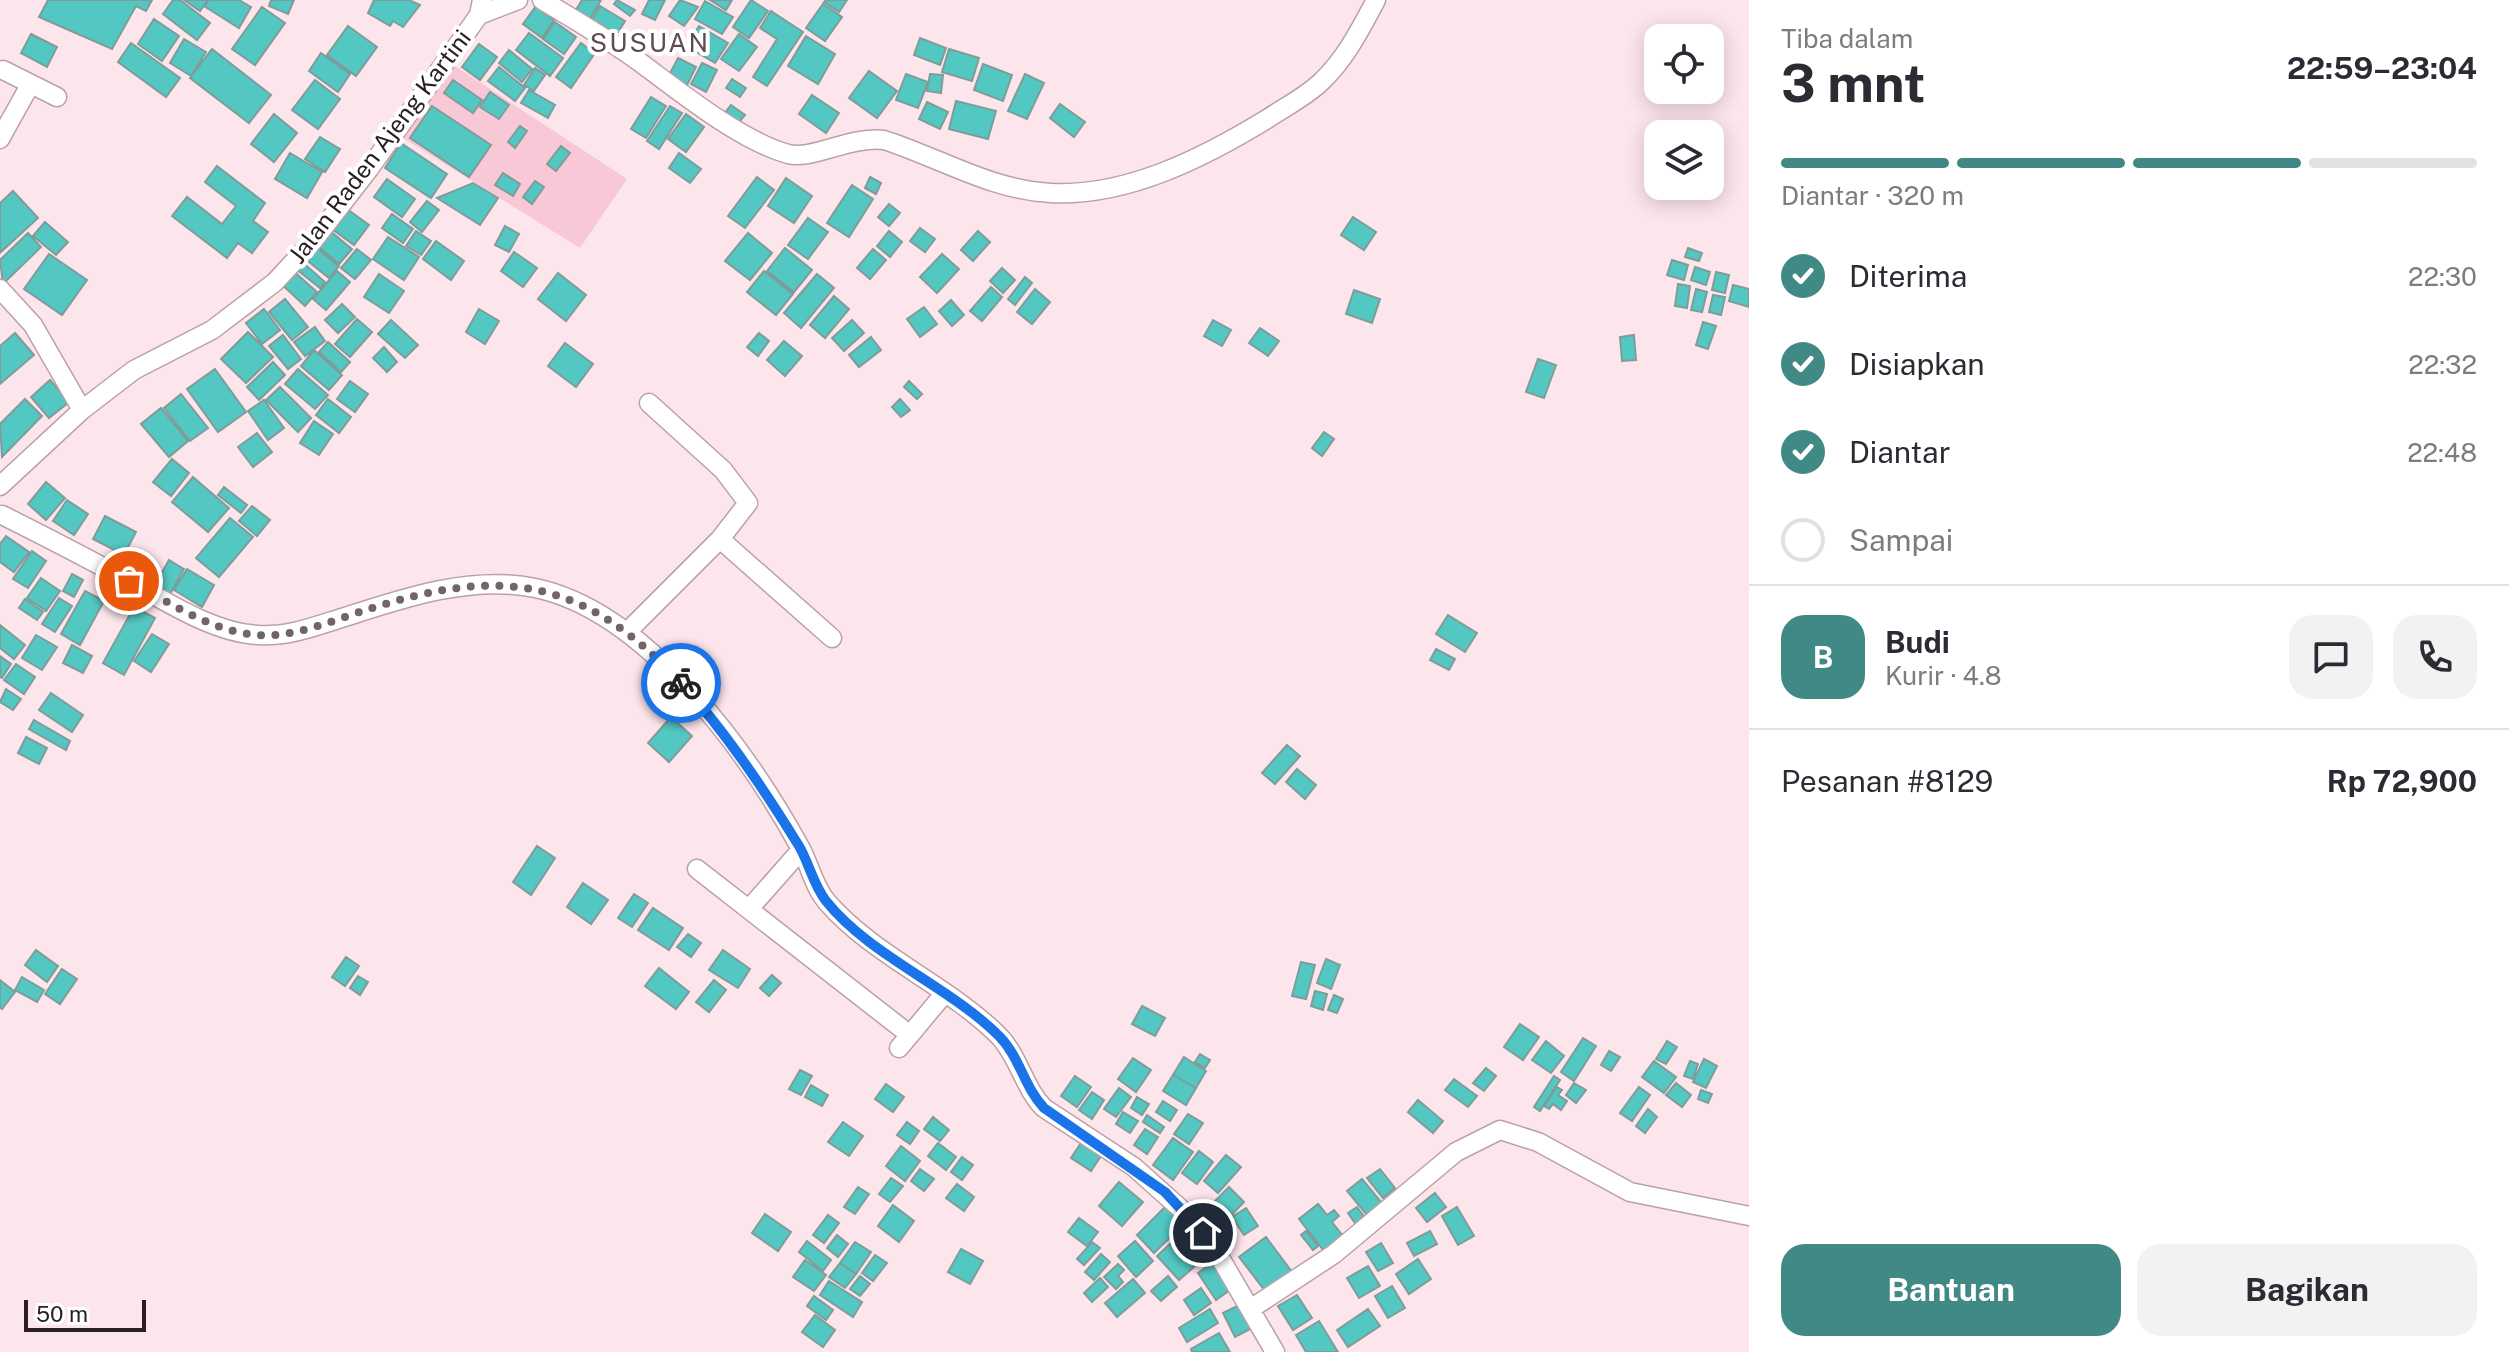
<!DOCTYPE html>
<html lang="id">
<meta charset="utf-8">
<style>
body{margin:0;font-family:"Public Sans",sans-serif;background:#f2f2f3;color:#2b2b33;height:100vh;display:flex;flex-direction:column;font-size:30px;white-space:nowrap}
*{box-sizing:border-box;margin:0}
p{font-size:26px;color:#7c7c81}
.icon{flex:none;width:44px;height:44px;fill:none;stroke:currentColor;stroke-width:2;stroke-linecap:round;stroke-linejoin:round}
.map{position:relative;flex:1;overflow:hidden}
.details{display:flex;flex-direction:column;background:#fff;width:760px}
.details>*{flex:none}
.fabs{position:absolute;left:1644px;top:24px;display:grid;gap:16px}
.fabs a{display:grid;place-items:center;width:80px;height:80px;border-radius:16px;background:#fff;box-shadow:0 4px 20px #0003;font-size:40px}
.scale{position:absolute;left:24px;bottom:20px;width:122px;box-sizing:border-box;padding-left:8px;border:4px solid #291e21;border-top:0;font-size:22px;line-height:28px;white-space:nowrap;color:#291e21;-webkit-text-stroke:6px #fff;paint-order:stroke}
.pin{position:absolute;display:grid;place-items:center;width:68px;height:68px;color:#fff;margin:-34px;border:4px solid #fff;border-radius:50%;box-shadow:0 2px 8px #0007}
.courier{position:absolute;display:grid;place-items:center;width:80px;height:80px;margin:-40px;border:6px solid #1a73e8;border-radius:50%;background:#fff;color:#222;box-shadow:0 2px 10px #0007}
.overview em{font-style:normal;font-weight:700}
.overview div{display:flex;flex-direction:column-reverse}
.overview{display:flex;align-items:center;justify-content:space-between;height:136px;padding:0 32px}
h1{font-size:52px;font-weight:700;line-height:60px}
.bar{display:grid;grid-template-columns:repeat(4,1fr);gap:12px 8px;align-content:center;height:96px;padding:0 32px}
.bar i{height:10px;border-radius:6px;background:#e1e1e2}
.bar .active{background:#418985}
.bar p{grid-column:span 4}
.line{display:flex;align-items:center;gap:20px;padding:0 32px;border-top:2px solid #e1e1e2}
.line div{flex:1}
.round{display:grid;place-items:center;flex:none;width:84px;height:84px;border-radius:24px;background:#f2f2f3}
ol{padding:0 32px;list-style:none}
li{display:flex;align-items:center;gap:24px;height:88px}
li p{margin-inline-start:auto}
li .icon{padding:8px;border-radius:50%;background:#418985;color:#fff;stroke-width:4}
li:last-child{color:#7c7c81}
li i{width:44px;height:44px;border:4px solid #e1e1e2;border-radius:50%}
.primary-button{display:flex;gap:16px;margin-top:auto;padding:16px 32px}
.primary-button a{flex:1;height:92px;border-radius:24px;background:#418985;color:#fff;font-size:32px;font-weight:700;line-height:92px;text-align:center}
.primary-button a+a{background:#f2f2f3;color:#2b2b33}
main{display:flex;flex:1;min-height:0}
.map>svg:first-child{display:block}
.green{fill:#f8c8d6}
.building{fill:#53c8c3;stroke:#7e9c9a;stroke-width:2}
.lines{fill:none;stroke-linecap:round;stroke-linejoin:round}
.minor-casing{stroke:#bca0a8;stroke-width:21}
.minor{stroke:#fff;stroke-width:18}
.done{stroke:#736468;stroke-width:8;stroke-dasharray:0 14.4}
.route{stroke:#1a73e8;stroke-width:10}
.labels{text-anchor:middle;stroke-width:8;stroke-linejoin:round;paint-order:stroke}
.street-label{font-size:24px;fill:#291e21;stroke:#fff}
.neighbourhood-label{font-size:26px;letter-spacing:2px;fill:#624a52;stroke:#fff}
</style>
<main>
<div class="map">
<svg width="1749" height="1352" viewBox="0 0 1749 1352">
<rect width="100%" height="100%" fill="#fde5ec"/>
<path class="green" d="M452 64 627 179 580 248 403 138Z"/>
<path class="building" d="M48 0H152L146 11 136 6 112 49 39 17Z
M173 0H180L210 23 197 40 163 14Z
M184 0H208L200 11Z
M209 0H239L251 7 239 28 204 6Z
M271 0H294L288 14 269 6Z
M374 0H409L420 5 403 27 393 21 390 26 368 13Z
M582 0H601L589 21 574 13Z
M617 0 635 10 630 16 614 4Z
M649 0H665L655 20 642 14Z
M680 0 698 7 684 26 669 16Z
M710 0H732L726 10Z
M751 0 768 11 749 38 733 27Z
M826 0H847L839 12 824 2Z
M705 1 733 17 722 34 695 19Z
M823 4 842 17 825 41 806 28Z
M536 6 554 20 542 38 523 24Z
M600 6 625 21 617 34 592 20Z
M262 7 285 23 255 65 232 49Z
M771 11 803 32 767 86 753 77 777 39 760 28Z
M154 19 179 36 162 61 138 44Z
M555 22 576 37 564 54 543 39Z
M348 26 377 47 356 76 327 55Z
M699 26 728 43 715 63 686 46Z
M529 33 563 58 550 76 516 50Z
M31 34 57 47 47 67 21 53Z
M739 34 757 47 739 71 721 59Z
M806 36 835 54 818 84 788 66Z
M920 38 946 48 940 65 914 55Z
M184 39 206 52 191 76 170 63Z
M131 43 180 78 166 97 118 62Z
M581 43 595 53 571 88 556 77Z
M479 44 497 57 480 80 462 67Z
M212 49 271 95 249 123 190 78Z
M949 49 979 58 972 81 942 72Z
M509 50 532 69 522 82 499 63Z
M321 53 350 74 338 92 309 71Z
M678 58 696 67 685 89 667 79Z
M702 63 717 70 706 92 691 84Z
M983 64 1012 75 1003 101 974 90Z
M499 67 525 88 515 101 488 81Z
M535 68 545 75 534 91 524 85Z
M869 71 897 91 877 118 849 98Z
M906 74 928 82 918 108 896 100Z
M930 74 943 75 941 93 927 91Z
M1025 74 1044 83 1027 119 1008 111Z
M732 79 746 88 740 97 726 88Z
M315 80 340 99 318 129 292 110Z
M453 80 482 100 473 113 444 93Z
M529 90 555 105 548 118 521 103Z
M490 92 509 105 499 119 480 107Z
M812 95 839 113 826 133 799 114Z
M651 97 666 106 646 138 631 129Z
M956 101 996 111 988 139 949 129Z
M927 102 948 112 940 129 919 119Z
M1060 104 1085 122 1074 137 1050 118Z
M731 105 745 115 736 126 722 117Z
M432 106 491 145 469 177 410 138Z
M670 106 682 113 659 149 647 141Z
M274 114 297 133 274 162 251 144Z
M686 114 704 127 686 152 668 139Z
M520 126 527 131 515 148 508 142Z
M320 137 340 149 325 172 305 159Z
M401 143 447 174 431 198 385 168Z
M561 146 570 153 556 171 547 164Z
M290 153 322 172 307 198 275 179Z
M679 153 701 169 690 183 669 168Z
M217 166 265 203 253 221 268 232 252 253 238 243 227 258 172 216 187 197 222 224 236 206 205 182Z
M503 173 520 184 513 196 495 185Z
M757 177 774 190 745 228 728 216Z
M870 177 881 183 876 194 865 188Z
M786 178 812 196 794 223 768 206Z
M387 179 415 199 402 217 374 197Z
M535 181 544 187 532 204 523 197Z
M473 183 498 198 480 225 437 198Z
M852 185 873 199 849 237 827 223Z
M13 191 38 218 0 253V203Z
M427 201 439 210 422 232 410 222Z
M889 204 900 213 889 226 878 217Z
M347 209 369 225 354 245 332 229Z
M392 214 413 229 403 243 382 228Z
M1353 217 1376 232 1364 250 1341 235Z
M808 218 828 232 808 259 788 245Z
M45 222 68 242 56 255 33 236Z
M505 226 519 234 509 252 495 245Z
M920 228 935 239 925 252 910 241Z
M329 230 352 249 339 264 316 245Z
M416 231 431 241 421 255 406 246Z
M889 231 902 242 890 257 877 246Z
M978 231 990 242 973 261 961 250Z
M28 233 41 247 3 284 0 260Z
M748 233 772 253 750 280 725 261Z
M388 237 419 257 404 280 373 259Z
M436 241 464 261 451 280 423 259Z
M313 245 339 266 329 278 303 257Z
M785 248 812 270 794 292 767 271Z
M1688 248 1702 253 1699 261 1685 257Z
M357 249 371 260 355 279 341 268Z
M873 249 886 260 870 279 857 268Z
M514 252 537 268 523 287 501 271Z
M49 254 87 280 62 315 24 289Z
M942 254 959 269 937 293 920 277Z
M1672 260 1688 265 1684 280 1667 275Z
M301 261 325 282 320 288 295 268Z
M1695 267 1710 272 1706 285 1691 280Z
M290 268 317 292 305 306 278 281Z
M1002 268 1015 280 1003 293 990 281Z
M337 271 350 282 326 310 313 299Z
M764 271 793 294 776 315 747 292Z
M1716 272 1729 275 1725 293 1712 290Z
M558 273 586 295 566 321 538 299Z
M379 274 404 291 389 313 364 297Z
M817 274 834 288 801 328 784 313Z
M1025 277 1032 283 1015 305 1008 299Z
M1678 284 1690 286 1687 308 1675 306Z
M1733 285 1749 289V307L1729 301Z
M991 287 1002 297 982 321 970 311Z
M1035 289 1050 302 1032 324 1017 312Z
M1696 289 1707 292 1702 312 1691 310Z
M1354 290 1380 299 1372 323 1346 314Z
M1713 295 1725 297 1721 315 1709 312Z
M834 296 849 309 825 338 810 325Z
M285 299 308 327 292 340 269 312Z
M951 300 964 315 952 326 939 311Z
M342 304 355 317 338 333 325 320Z
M924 307 937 324 920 337 907 319Z
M264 309 280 330 262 344 246 323Z
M479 309 499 321 485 344 466 332Z
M357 319 372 332 350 357 335 344Z
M391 320 418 345 405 358 378 334Z
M852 320 864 333 844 351 832 338Z
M1213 320 1231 330 1222 346 1204 336Z
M1703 322 1716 326 1708 349 1696 345Z
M315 327 325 341 305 356 294 342Z
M1260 328 1279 341 1268 356 1249 343Z
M248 332 273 357 246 383 221 359Z
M15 333 34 355 0 384V346Z
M759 333 769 341 758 356 747 347Z
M283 335 301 359 288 369 269 346Z
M1634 335 1636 360 1622 361 1620 337Z
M871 337 881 350 859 367 849 355Z
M784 341 802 356 785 376 767 360Z
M328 342 350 362 341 372 319 352Z
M565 343 593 364 576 387 548 366Z
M384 347 397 362 387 372 373 358Z
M314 350 342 375 329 390 301 366Z
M1538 359 1556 365 1544 398 1526 392Z
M273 362 285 375 259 400 247 387Z
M215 369 246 412 218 432 187 389Z
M298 369 328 395 315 409 285 384Z
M50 380 69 402 49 418 31 397Z
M350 381 368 394 355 412 337 399Z
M909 381 922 394 917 399 904 387Z
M280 387 311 418 298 432 266 400Z
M181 394 208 428 190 441 164 408Z
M25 399 42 416 2 457 0 424Z
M328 399 351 417 339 433 316 415Z
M900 399 910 410 901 417 892 407Z
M264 400 284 428 268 440 248 411Z
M161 408 188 441 169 457 141 424Z
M314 421 333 434 319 455 300 443Z
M1324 432 1334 439 1322 456 1312 448Z
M257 433 272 452 253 467 238 447Z
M172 459 189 473 171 496 153 482Z
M193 477 229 508 208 532 172 502Z
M46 482 65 498 46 520 28 504Z
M224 487 247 505 241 513 218 495Z
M67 500 88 514 74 535 53 521Z
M252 506 270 520 257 536 239 521Z
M105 516 136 532 124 555 93 539Z
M230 518 253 537 219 577 196 558Z
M6 536 29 552 14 572 0 562V544Z
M32 551 46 561 28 588 13 579Z
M169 560 184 569 170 594 155 585Z
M187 569 214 585 202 607 174 590Z
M72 574 83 580 74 597 63 591Z
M41 578 60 591 46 611 27 598Z
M85 591 104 601 80 645 61 634Z
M59 598 72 606 55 632 42 624Z
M25 599 43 612 37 620 19 608Z
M134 607 155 618 124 675 103 663Z
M1448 615 1477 633 1465 652 1436 634Z
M0 625 25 645 14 659 0 648Z
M152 634 169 644 151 672 134 661Z
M36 635 57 647 42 670 22 658Z
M72 645 92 656 83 673 63 663Z
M1436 649 1455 659 1449 670 1430 660Z
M0 656 11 664 2 678 0 677Z
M16 664 35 677 24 694 4 680Z
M6 689 21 699 13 710 0 702Z
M51 693 83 715 72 732 39 710Z
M671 717 692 736 669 762 648 743Z
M34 720 70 741 66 750 29 729Z
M26 737 47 748 39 764 18 753Z
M1287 745 1300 756 1275 784 1262 773Z
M1297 769 1316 785 1305 799 1286 782Z
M537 846 555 858 531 895 513 882Z
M583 883 608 900 591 924 567 907Z
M634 894 648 903 632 927 618 918Z
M653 908 683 928 669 950 638 930Z
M688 934 701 943 691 957 677 947Z
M36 950 58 966 47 982 25 965Z
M723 950 750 969 738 988 709 970Z
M346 957 359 966 345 986 332 977Z
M1326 959 1340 965 1331 989 1317 983Z
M1301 962 1315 965 1306 999 1292 996Z
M659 968 689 992 676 1009 645 986Z
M62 969 77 979 60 1004 45 994Z
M772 975 781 983 769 996 760 988Z
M358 976 368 982 360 995 350 988Z
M22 977 44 990 37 1002 15 990Z
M0 980 15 992 2 1009 0 1007Z
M714 980 726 990 709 1012 696 1002Z
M1315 991 1327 994 1323 1010 1311 1006Z
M1334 995 1343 999 1337 1013 1328 1010Z
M1142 1006 1165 1018 1155 1036 1132 1024Z
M1520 1024 1539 1037 1523 1060 1504 1047Z
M1583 1038 1596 1046 1574 1081 1561 1072Z
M1546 1041 1564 1056 1551 1073 1532 1060Z
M1667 1041 1677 1047 1666 1064 1656 1059Z
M1609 1051 1620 1057 1611 1071 1601 1065Z
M1200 1054 1210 1060 1205 1068 1195 1062Z
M1184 1057 1206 1071 1196 1088 1173 1075Z
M1133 1058 1151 1070 1136 1092 1118 1079Z
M1704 1059 1717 1066 1706 1088 1693 1082Z
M1654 1061 1676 1077 1664 1093 1642 1077Z
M1690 1061 1698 1064 1693 1079 1684 1076Z
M1486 1068 1496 1076 1484 1091 1473 1083Z
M800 1070 812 1076 801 1095 789 1089Z
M1173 1075 1196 1088 1186 1105 1163 1091Z
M1075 1076 1091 1087 1077 1107 1061 1096Z
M1554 1076 1560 1080 1540 1111 1534 1107Z
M1454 1079 1477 1096 1468 1107 1445 1090Z
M1574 1083 1586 1090 1576 1103 1566 1095Z
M1676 1083 1691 1095 1682 1107 1666 1095Z
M886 1084 904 1097 893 1112 875 1099Z
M811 1085 828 1095 822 1106 805 1097Z
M1557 1087 1562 1090 1558 1095 1567 1101 1561 1110 1553 1104 1549 1109 1544 1106Z
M1639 1087 1650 1095 1632 1121 1620 1113Z
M1119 1088 1131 1097 1116 1117 1104 1109Z
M1701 1090 1712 1094 1708 1103 1698 1099Z
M1092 1092 1104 1100 1092 1119 1079 1110Z
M1137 1097 1149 1104 1142 1115 1131 1108Z
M1418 1100 1443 1121 1433 1133 1408 1112Z
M1163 1101 1177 1110 1170 1121 1156 1112Z
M1648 1109 1657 1117 1645 1133 1636 1126Z
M1123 1112 1138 1121 1130 1133 1116 1124Z
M1188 1114 1203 1123 1189 1144 1174 1134Z
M1147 1115 1164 1127 1160 1133 1143 1122Z
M933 1117 949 1130 940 1141 924 1129Z
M843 1122 863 1136 849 1156 828 1142Z
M907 1122 919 1131 910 1144 897 1135Z
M1145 1129 1158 1137 1147 1154 1134 1145Z
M1173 1138 1193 1152 1173 1180 1153 1165Z
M938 1143 956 1157 946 1170 928 1156Z
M1081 1143 1101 1156 1091 1171 1071 1158Z
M901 1146 920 1161 905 1181 886 1166Z
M1199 1151 1213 1162 1197 1184 1182 1173Z
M1226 1155 1241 1167 1218 1193 1204 1181Z
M962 1157 973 1165 962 1180 951 1172Z
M920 1169 934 1179 924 1191 911 1181Z
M1380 1169 1395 1188 1383 1198 1367 1178Z
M891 1178 903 1186 890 1202 879 1194Z
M1362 1179 1382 1203 1367 1215 1347 1191Z
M1119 1182 1143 1202 1122 1226 1099 1206Z
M957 1184 974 1197 964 1211 946 1198Z
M858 1187 869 1194 855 1214 844 1207Z
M1229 1187 1244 1202 1225 1222 1210 1206Z
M1435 1193 1446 1207 1427 1222 1416 1208Z
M1318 1204 1327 1215 1334 1210 1339 1216 1332 1222 1343 1236 1324 1251 1299 1219Z
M893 1205 914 1221 899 1242 878 1226Z
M1166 1206 1184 1224 1154 1253 1137 1235Z
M1357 1207 1366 1219 1357 1226 1348 1213Z
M1457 1207 1474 1236 1458 1245 1442 1216Z
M1246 1208 1258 1226 1244 1235 1232 1217Z
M765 1214 791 1232 778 1251 752 1233Z
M828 1215 839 1223 824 1243 813 1235Z
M1079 1218 1098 1232 1087 1246 1068 1232Z
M1306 1231 1318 1246 1313 1250 1301 1235Z
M1430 1231 1437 1244 1414 1256 1407 1243Z
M837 1235 848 1244 838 1257 827 1248Z
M1266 1237 1292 1272 1266 1292 1239 1257Z
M807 1241 831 1260 823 1271 799 1252Z
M1135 1241 1153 1261 1136 1277 1118 1256Z
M855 1242 871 1252 856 1274 840 1263Z
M1092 1242 1100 1248 1084 1265 1077 1259Z
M1381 1243 1393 1263 1378 1271 1366 1252Z
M1170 1244 1183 1257 1193 1249 1202 1260 1179 1280 1157 1256Z
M961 1249 983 1261 970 1284 948 1272Z
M1101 1254 1110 1262 1094 1280 1085 1272Z
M875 1255 887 1263 873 1281 862 1273Z
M1418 1259 1431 1279 1409 1294 1396 1274Z
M805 1260 826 1275 814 1291 793 1277Z
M840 1263 856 1274 845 1288 829 1277Z
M1212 1263 1230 1290 1216 1300 1198 1273Z
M1118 1264 1124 1270 1118 1276 1123 1282 1116 1289 1104 1277Z
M1368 1266 1380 1286 1359 1298 1347 1278Z
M860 1276 870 1284 860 1296 850 1289Z
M1168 1276 1177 1287 1161 1301 1151 1291Z
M1100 1278 1108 1287 1092 1302 1084 1293Z
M1133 1279 1145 1293 1117 1317 1105 1303Z
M829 1281 862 1302 853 1317 820 1295Z
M1392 1286 1405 1308 1388 1318 1375 1296Z
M1201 1288 1211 1303 1194 1315 1184 1300Z
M1297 1295 1312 1318 1293 1330 1278 1306Z
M814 1296 833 1310 826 1320 807 1306Z
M1239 1305 1252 1328 1235 1337 1223 1313Z
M1210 1309 1218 1323 1187 1342 1179 1328Z
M1368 1309 1380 1326 1348 1347 1337 1330Z
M815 1315 835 1330 823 1347 802 1332Z
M1319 1321 1338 1352H1306L1296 1335Z
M1219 1333 1230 1352H1192L1191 1349Z"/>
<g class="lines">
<g class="minor-casing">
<path id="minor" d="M542 0C575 20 610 40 641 63 680 92 741 141 788 154 813 160 850 136 884 140 940 158 991 190 1051 193 1127 197 1205 157 1267 119 1285 107 1307 96 1322 81 1346 58 1361 28 1376 0
M479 15 518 0
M3 70 57 97
M0 139 30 85
M0 289 33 325 82 410
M0 486 82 410 134 370 212 330 275 282 313 241 369 169 479 15 482 0
M2 515C44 536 85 557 125 579 164 600 213 633 258 635 290 637 318 625 348 616 406 597 473 575 535 588 647 611 749 754 801 849 810 866 814 887 827 902 875 957 948 985 999 1036 1019 1057 1024 1088 1044 1108L1134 1167 1191 1218 1215 1249 1275 1352
M720 539 832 638
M628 631 720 539 748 503 723 470 649 403
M697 869 910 1035
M749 909 801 850
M899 1048 944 994
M1252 1308 1334 1254 1456 1152 1500 1130 1538 1142 1630 1192 1749 1216"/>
</g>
<use href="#minor" class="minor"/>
</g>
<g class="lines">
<path class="done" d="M129 581C167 601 213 632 257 635 295 638 333 620 369 609 502 566 584 578 681 683"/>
<path class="route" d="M681 683C726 732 764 789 799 846 809 863 813 884 826 901 870 956 949 986 999 1036 1020 1057 1024 1087 1044 1108L1165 1192 1203 1233"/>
</g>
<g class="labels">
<g class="street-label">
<text transform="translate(380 147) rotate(-53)" y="8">Jalan Raden Ajeng Kartini</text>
</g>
<g class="neighbourhood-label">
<text x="650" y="52">SUSUAN</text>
</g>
</g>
</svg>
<div class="fabs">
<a><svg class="icon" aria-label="locate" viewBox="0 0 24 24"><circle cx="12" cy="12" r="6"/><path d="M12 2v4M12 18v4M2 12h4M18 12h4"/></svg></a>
<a><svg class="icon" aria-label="layers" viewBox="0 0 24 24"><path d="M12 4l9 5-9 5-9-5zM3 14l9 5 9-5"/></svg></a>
</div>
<div class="scale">50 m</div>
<div class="pin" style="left:129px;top:581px;background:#ea580c"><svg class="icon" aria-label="bag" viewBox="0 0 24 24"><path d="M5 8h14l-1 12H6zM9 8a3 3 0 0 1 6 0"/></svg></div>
<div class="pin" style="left:1203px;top:1233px;background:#1f2937"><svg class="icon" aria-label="home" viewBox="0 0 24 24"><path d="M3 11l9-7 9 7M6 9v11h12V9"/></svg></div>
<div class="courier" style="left:681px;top:683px"><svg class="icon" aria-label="bike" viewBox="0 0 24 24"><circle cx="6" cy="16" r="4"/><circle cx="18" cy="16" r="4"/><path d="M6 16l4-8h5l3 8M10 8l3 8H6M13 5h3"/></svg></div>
</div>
<section class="details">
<div class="overview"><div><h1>3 mnt</h1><p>Tiba dalam</p></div><em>22:59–23:04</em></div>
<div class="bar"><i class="active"></i><i class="active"></i><i class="active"></i><i></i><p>Diantar · 320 m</p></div>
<ol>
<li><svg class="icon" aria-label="check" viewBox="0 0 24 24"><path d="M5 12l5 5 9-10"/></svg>Diterima<p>22:30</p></li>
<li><svg class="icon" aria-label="check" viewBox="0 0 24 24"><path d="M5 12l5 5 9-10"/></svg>Disiapkan<p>22:32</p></li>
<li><svg class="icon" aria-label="check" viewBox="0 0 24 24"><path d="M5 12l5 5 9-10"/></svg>Diantar<p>22:48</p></li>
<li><i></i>Sampai</li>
</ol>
<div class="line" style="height:144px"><b class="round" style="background:#418985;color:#fff">B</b><div><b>Budi</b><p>Kurir · 4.8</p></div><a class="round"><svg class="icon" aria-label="chat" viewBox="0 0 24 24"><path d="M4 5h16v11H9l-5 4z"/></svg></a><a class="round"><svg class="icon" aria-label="phone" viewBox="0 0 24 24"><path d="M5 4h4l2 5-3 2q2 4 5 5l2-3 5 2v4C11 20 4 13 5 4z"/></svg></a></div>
<div class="line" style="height:104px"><div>Pesanan #8129</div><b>Rp 72,900</b></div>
<div class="primary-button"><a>Bantuan</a><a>Bagikan</a></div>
</section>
</main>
